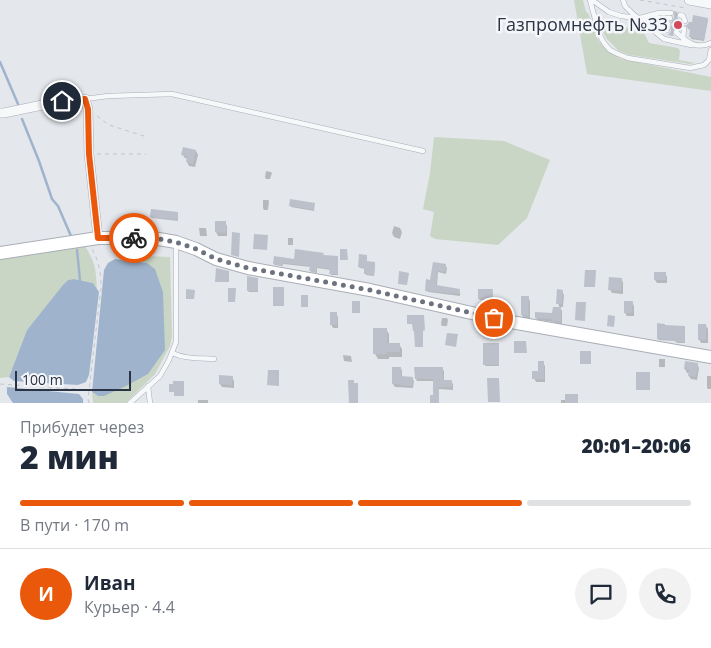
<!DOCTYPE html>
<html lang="ru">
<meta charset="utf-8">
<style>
body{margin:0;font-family:"Open Sans",sans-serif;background:#f2f2f3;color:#1f2937;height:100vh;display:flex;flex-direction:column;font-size:19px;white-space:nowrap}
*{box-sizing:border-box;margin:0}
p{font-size:16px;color:#747a83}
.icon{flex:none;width:28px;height:28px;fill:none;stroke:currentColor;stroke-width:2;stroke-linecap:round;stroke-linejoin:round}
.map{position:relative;height:403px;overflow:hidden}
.side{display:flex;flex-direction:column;background:#fff;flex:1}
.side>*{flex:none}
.scale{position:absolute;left:15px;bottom:12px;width:116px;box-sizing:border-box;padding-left:5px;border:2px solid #2b3445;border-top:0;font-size:14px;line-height:18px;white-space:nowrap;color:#2b3445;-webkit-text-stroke:4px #f4f6f9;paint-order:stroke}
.pin{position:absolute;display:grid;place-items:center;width:42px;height:42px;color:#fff;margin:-21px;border:2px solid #fff;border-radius:50%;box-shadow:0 1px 5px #0007}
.courier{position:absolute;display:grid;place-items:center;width:50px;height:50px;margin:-25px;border:4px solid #ea580c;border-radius:50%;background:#fff;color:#222;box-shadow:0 1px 6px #0007}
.head em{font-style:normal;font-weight:800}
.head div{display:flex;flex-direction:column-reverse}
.head{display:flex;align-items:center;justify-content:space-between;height:85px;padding:0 20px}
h1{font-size:32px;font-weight:800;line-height:38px}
.bar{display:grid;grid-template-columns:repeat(4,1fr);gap:8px 5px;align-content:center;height:60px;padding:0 20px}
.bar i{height:6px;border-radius:4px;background:#e0e1e3}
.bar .on{background:#ea580c}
.bar p{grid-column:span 4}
.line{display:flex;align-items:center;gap:12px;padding:0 20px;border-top:1px solid #e0e1e3}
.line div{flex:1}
.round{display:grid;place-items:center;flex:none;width:52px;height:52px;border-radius:26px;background:#f2f2f3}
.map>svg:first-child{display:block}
.green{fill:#c9d6c5}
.water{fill:#9fb4cc}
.shadow{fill:#0003}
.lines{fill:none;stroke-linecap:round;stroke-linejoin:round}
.stream{stroke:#9fb4cc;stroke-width:2.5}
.building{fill:#bbc0ca}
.lane-casing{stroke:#a9aeb7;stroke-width:5.5}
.street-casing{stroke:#a9aeb7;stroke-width:10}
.secondary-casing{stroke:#a9aeb7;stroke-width:14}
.path{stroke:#c2c5cb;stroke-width:1;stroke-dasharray:4 4;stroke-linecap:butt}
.lane{stroke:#f7f8fa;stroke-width:4.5}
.street{stroke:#f7f8fa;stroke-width:9}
.secondary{stroke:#fff;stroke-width:12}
.done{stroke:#6c737f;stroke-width:5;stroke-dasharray:0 9}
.route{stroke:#ea580c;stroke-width:6}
.poi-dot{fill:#d1495b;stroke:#f4f6f9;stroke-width:2}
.labels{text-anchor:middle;stroke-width:5;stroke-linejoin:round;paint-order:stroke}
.poi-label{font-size:18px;fill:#2b3445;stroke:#f4f6f9;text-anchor:end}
</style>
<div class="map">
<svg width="711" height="403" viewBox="0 0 711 403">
<rect width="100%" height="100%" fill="#e4e7ec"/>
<path class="green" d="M574 0H583L586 12 588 13 598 40 608 51 621 59 711 77V91L587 74Z
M598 16 610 24 643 31 649 43 678 48 680 51 679 60 695 63 690 64 630 55 619 51 606 38 602 30Z
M434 137 504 141 550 160 527 218 498 245 435 239 430 236 434 212 423 209 430 173Z
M84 244C95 263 96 267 97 289L93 283 74 279 68 280 27 330 9 377 0 378V257Z
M120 255 170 257 172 336 170 346 155 374 126 403H93L92 392 98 396 147 263 120 259Z"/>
<path class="water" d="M115 259 147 263 155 269 163 292 165 350 148 374 126 386 104 396H98L92 392 104 270 108 263Z
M74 279 93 283 99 292 90 367 89 375 86 382 78 385 14 381 9 377 27 330 63 285 68 280Z
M7 387 79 394 83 399V403H13L7 394Z"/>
<path class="shadow" d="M676 12 678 14 676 18 684 26 681 29 678 28 673 31V36L668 35 672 32Z
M707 19 708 20 704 41 691 39 690 30 688 26H684Z
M196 151 198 155 195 167 189 166 187 162 188 159 185 158 182 154Z
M266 171 271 172 272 173 270 179H266L265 177Z
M263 200H268L269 201 268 210H264L263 208Z
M314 204V211L291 207V206Z
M177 213 178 221 152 218 151 217Z
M216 222H225L227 226V236H218L216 232Z
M394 226 400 228 402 232 400 239 394 237 392 233Z
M199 228H206L207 236H200Z
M288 238H293V245H288Z
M323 254 324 257H338V275H331V270L317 268V273L311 272V267L283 264V266L275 265 274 264Z
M366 256 367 262 374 263 375 264 374 276 366 275V269L360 268 359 267Z
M434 264 445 265 447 268 446 274 438 272 437 286 459 291 460 293V296L428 292 426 290 431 281Z
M665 273 667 277V283H657L655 280Z
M258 279V292H249L248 291Z
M621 279 623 282V294L612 293 610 290Z
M562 291 564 295 563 307H560L562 311V324L555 323 554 322 538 320 536 318 554 314 560 309 558 303Z
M493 292 492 301 480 300 479 299Z
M528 298 530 301V319H524L522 315Z
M632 302 634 306V316H627L625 313Z
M336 313 338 317V328H333L331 324Z
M442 318H447L448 320 447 326H442L441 324Z
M706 326 708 329V343H701L699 339Z
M685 328V343H677L676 341 659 340 658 339Z
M386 329 389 334V344H399L402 349V357H389V359H378L375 354Z
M484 344 499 345V366H485Z
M343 355 351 356 352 362 344 361Z
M659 359H665V367H659Z
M543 363 545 366V382H536L534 378Z
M697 364 699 368 697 380 691 379 689 376 690 373H687L685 369Z
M401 368 402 371V377L412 378 414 381 413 388 395 387 393 384Z
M442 368 444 371V381H451L453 384V390L439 389V403H431L434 396V381H417L416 379Z
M707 376H711V389H708L707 388Z
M232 377 234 381V388L222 387 220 384Z
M577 395 578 403H561V400H566Z
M198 400H208V403H198Z"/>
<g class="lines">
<path class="stream" d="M0 62 18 104
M22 119 39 161 52 199 58 206 71 236
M77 250 80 280"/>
</g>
<path class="building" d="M674 11 678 12 676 13V16L684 25H687L689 22H692L693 15 708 18 704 40 689 37 690 30 688 29 687 27 685 25 682 26 680 28 677 27V28L673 29 672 33 674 36 666 34H669L671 31 670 27 672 25 671 22 674 18Z
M183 147 196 150 193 164 186 162 187 156 181 155Z
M290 199 315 203 314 210 289 206Z
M151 209 178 212V220L150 217Z
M215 221H226V233L215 232Z
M232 232 240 233 239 257 231 255Z
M254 234 268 235 267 250 253 249Z
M295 249 324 253 323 255 338 256V274H329L330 269 317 267 316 272 309 271 310 266 283 263V266L273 264 274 256 294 259Z
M340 249H347L348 260H340Z
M359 254 367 255V261L375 262 374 275 364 274V268L358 267Z
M433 262 446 264 445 272 438 271 436 285 460 289 459 294 425 291 426 279 430 280Z
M216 268 229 271V282H215Z
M585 270H596L595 287H584Z
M399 271 409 273 407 285 398 284Z
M654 272H666V280H654Z
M247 276 258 278V291H247Z
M609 277 622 278 621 291 608 290Z
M273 287H284V306H273Z
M228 288H236L235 302H228Z
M186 289 195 290 194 299H186Z
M478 289H493L492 300 478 299Z
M557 289 563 290 562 304H556Z
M301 295H308V307H301Z
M521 296H529L528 316 521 315Z
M352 301H360V313H352Z
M624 301H633L632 313H624Z
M576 302H586L585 321 575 320Z
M553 307H561V322L552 321V319L535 318V312L552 313Z
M330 312H337V325H330Z
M407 315H424L425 330 423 331V347H415L414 331H413L412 324H407Z
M608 315 615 316 614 327 607 326Z
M657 323 665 324V325L685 326V342H675V340L657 339Z
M698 324H706V340H698Z
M373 328H387V343H400V352H387V354H373Z
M447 333 458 334 456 347 445 345Z
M514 341H526L527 353H514Z
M483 343H499V365H483Z
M580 351H591V364H580Z
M538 361H544V379H532V371H538Z
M685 361 698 363 696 377 688 376 689 370 684 369Z
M392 367H401V376L413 377 412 386 392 384Z
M414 367H443V380H452V387H439V403H430V395H433V379H415Z
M268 370H279V386L267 385Z
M636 372H650V390H636Z
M219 375 233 376 232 385 219 384Z
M487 378H499L500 402H488Z
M348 380H354V383H358V403H349Z
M173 381H184V396H174V392H169V384H173Z
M565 394H578V403H565Z"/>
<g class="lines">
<g class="lane-casing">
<path id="lane" d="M590 0 599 34 604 43 610 50 618 54 628 58 690 68 704 65 709 60 711 50
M592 0 609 12 621 16 638 18 668 24
M623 0 625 6 633 14 664 39 691 45
M680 15 683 16 685 21
M640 18 659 13H671
M647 18H670
M647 21 667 30
M676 32C687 42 696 50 711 43
M683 39 684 29
M85 99 108 96 172 94 423 151
M172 353C185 359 199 358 214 359
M148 386 150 403
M130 403 160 376 169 360 176 342V244"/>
</g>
<g class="street-casing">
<path id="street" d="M689 0 711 4
M0 113H4L52 103 72 99H85L88 109 89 154 98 238"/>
</g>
<g class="secondary-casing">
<path id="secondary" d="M0 253 98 238H153L176 242 196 249 216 259 248 268 370 290 511 322 711 357"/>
</g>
<path class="path" d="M640 0 686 8
M97 116 109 125 147 137
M97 154H146
M0 384 89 390
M89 403 88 399 101 288C101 273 99 261 92 249"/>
<use href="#lane" class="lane"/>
<use href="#street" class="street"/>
<use href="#secondary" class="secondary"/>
</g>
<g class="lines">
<path class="done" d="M134 238H153L176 242 196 249 216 259 248 268 370 290 494 318"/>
<path class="route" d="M62 101 85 99 88 109 89 154 98 238H134"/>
</g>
<circle class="poi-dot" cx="678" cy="25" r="5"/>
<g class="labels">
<g class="poi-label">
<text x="668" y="31">Газпромнефть №33</text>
</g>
</g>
</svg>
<div class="scale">100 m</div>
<div class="pin" style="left:494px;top:318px;background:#ea580c"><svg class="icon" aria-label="bag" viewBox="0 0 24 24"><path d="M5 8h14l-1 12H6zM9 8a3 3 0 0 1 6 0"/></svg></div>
<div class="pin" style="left:62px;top:101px;background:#1f2937"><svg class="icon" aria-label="home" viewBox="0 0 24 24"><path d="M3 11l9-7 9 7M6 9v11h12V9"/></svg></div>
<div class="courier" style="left:134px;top:238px"><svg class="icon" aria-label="bike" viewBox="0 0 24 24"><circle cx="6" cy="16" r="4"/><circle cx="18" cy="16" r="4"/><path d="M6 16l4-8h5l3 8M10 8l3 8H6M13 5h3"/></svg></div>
</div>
<section class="side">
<div class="head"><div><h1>2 мин</h1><p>Прибудет через</p></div><em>20:01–20:06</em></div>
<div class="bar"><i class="on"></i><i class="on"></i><i class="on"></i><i></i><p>В пути · 170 m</p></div>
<div class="line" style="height:90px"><b class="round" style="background:#ea580c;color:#fff">И</b><div><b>Иван</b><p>Курьер · 4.4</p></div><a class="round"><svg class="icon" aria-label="chat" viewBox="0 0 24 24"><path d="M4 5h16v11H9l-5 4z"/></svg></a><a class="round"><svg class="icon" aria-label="phone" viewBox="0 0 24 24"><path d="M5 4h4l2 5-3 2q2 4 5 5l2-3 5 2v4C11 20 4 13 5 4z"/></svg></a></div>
</section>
